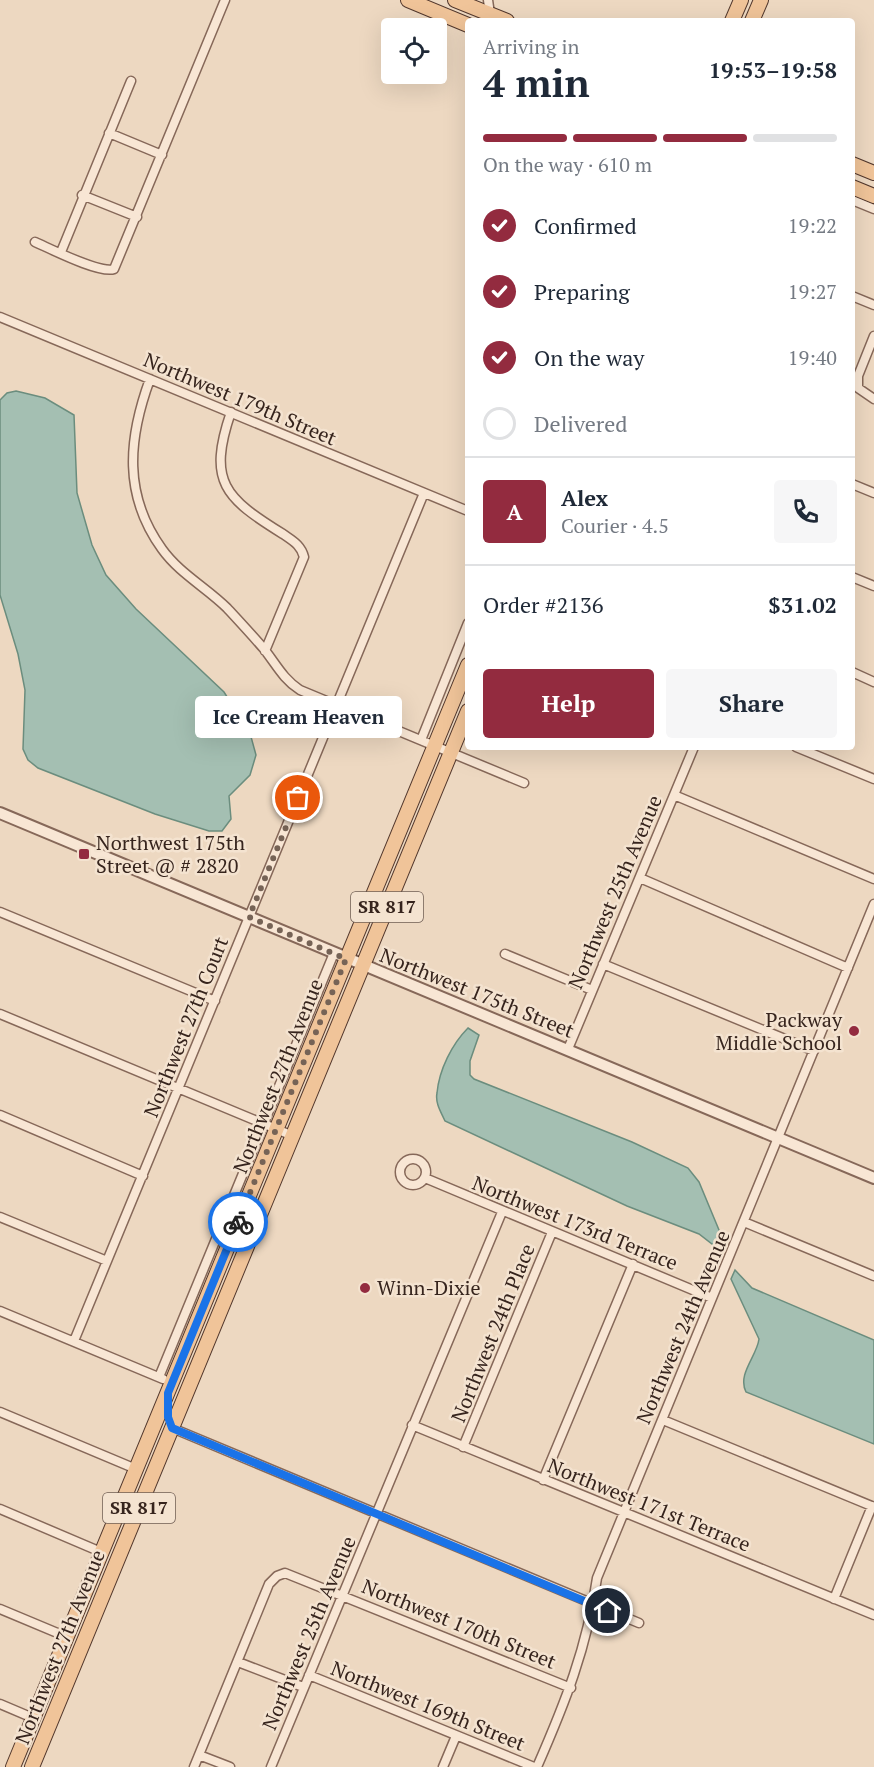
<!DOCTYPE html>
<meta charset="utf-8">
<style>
body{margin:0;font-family:"PT Serif",serif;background:#f6f6f7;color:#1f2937;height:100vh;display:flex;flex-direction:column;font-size:22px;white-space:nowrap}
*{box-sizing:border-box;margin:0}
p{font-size:20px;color:#747a83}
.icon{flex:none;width:33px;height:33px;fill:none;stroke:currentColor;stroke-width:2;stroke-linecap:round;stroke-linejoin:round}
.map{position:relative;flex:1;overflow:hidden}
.details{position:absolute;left:465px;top:18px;width:390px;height:732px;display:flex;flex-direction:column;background:#fff;border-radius:6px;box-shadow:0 6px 24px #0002}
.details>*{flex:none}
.buttons{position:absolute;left:381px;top:18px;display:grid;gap:12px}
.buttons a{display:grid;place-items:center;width:66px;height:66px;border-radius:6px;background:#fff;box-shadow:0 6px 24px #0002;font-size:30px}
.pin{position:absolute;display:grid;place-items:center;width:51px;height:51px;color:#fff;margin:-26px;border:3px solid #fff;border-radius:50%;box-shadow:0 2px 6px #0007}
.courier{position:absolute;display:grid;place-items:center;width:60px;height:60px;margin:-30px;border:4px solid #1a73e8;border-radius:50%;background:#fff;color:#222;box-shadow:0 2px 8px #0007}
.bubble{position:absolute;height:42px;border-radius:6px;background:#fff;box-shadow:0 6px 24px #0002;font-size:20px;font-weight:700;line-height:42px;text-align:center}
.overview em{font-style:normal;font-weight:700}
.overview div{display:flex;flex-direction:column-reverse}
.overview{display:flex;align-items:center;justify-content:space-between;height:102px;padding:0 18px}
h1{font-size:39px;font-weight:700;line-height:45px}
.bar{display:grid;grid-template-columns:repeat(4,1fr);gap:9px 6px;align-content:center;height:72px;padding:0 18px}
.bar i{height:8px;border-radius:4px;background:#e0e1e3}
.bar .on{background:#932b3f}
.bar p{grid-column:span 4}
.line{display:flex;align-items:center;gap:15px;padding:0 18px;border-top:2px solid #e0e1e3}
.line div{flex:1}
.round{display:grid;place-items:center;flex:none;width:63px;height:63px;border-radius:6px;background:#f6f6f7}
ol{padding:0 18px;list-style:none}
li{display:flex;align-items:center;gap:18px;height:66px}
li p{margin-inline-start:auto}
li .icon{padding:6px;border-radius:50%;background:#932b3f;color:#fff;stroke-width:4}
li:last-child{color:#747a83}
li i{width:33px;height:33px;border:3px solid #e0e1e3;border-radius:50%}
.cta{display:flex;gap:12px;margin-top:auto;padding:12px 18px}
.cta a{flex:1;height:69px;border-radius:6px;background:#932b3f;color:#fff;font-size:24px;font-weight:700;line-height:69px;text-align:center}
.cta a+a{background:#f6f6f7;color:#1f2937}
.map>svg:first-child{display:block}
.water{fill:#a4bfb2;stroke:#6b8d7e;stroke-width:1.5}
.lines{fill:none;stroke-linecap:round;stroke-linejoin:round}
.minor-casing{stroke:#866859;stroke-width:11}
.tertiary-casing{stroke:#866859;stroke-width:14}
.primary-casing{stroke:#53382d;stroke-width:16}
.minor{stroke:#f8e6d4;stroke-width:8}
.tertiary{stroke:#f8e6d4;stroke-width:10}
.primary{stroke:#f0c499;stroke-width:14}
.done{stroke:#766356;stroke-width:6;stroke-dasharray:0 10.8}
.route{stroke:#1a73e8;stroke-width:8}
.poi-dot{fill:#932b3f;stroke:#f4e3d0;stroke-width:2}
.labels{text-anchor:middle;stroke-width:5;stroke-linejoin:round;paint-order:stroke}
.shield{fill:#f4e3d0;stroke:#6f5d53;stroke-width:1.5}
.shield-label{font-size:18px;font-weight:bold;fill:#36241d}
.street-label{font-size:20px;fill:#36241d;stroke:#f4e3d0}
.poi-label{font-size:20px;fill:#36241d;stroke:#f4e3d0;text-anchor:start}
</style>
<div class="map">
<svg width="874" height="1767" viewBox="0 0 874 1767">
<rect width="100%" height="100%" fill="#edd8c1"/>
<path class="water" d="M16 391 45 398 74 415 77 493 92 545 106 575 136 609 224 692 250 733 256 755 250 775 229 796 231 819 222 831H209L155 814 38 768 28 760 23 749 25 690 18 654 0 595V400L7 393Z
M468 1028 479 1035 470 1061V1075L474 1079 632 1142 688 1168 699 1182 724 1242 721 1251 699 1234 627 1206 445 1121C441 1112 435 1103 437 1093 439 1070 452 1044 468 1028Z
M735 1270 752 1288 874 1340V1444L746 1392C737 1374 757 1356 759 1339L731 1279Z"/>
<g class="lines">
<g class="minor-casing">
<path id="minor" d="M488 0 490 14
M109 133 162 155
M82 195 137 217
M852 200 874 209
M35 242C51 249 100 274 114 269L225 0
M61 252 131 81
M852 296 874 305
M0 317 468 511
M874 336 858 376V388L874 399
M150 379C128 439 123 495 162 549 179 573 207 588 227 608 239 621 252 635 264 649 276 664 283 679 300 690L524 783
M231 412C207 482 225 498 283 534 293 541 301 545 304 557L265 651
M852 484 874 493
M852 577 874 586
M852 672 874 682
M421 740 468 623
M796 747 874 779
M674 795 874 879
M640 878 848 968
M0 912 215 1001
M505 954 592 990
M603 964 814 1051
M0 1014 293 1136
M568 1049 694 747
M0 1115 143 1176
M400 1172a13 13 0 1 1 26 0a13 13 0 1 1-26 0Z
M425 1178 712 1298
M0 1217 107 1261
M744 1222 874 1276
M0 1311 163 1379
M74 1341 424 493
M159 1377 334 953
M0 1412 136 1469
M663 1420 874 1507
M412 1425 874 1615
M172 1428 639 1623
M463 1447 552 1232
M543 1480 633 1264
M0 1509 101 1552
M834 1599 872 1506
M0 1609 67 1637
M238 1662 303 1687
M309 1675 534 1767
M0 1704 33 1718
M199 1755 230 1767
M194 1767 269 1584 277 1576 285 1573 571 1688
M271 1767 502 1212
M443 1767 456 1736
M537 1767C565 1703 587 1648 597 1578L874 904"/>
</g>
<g class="tertiary-casing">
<path id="tertiary" d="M0 813 874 1178"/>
</g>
<g class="primary-casing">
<path id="primary" d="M408 0 468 25
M455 0 507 21
M732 21 741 0
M752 21 761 0
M852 164 874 173
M852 187 874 196
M13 1767 468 665
M32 1767 468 711"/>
</g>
<use href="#minor" class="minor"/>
<use href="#tertiary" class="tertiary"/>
<use href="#primary" class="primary"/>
</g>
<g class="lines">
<path class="done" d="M238 1222 346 959 249 917 298 798"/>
<path class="route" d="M238 1222 168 1393V1417L172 1428 608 1611"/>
</g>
<g class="poi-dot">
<rect x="78" y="848" width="12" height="12" rx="3"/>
<circle cx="854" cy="1031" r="6"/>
<circle cx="365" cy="1288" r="6"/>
</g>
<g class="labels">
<g class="shield">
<rect x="351" y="892" width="72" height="30" rx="4.5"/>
<rect x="103" y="1493" width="72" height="30" rx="4.5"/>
</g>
<g class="shield-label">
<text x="387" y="913">SR 817</text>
<text x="139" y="1514">SR 817</text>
</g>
<g class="street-label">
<text transform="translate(240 399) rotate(23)" y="7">Northwest 179th Street</text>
<text transform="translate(615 892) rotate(-67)" y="7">Northwest 25th Avenue</text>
<text transform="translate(477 993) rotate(22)" y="7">Northwest 175th Street</text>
<text transform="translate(186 1027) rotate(-68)" y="7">Northwest 27th Court</text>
<text transform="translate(278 1076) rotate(-68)" y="7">Northwest 27th Avenue</text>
<text transform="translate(575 1223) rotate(22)" y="7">Northwest 173rd Terrace</text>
<text transform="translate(683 1327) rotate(-67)" y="7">Northwest 24th Avenue</text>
<text transform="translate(493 1333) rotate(-68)" y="7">Northwest 24th Place</text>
<text transform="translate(649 1505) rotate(22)" y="7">Northwest 171st Terrace</text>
<text transform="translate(459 1624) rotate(22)" y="7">Northwest 170th Street</text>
<text transform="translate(309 1633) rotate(-67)" y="7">Northwest 25th Avenue</text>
<text transform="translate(60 1647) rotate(-68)" y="7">Northwest 27th Avenue</text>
<text transform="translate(428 1706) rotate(22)" y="7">Northwest 169th Street</text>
</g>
<g class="poi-label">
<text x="96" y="850">Northwest 175th<tspan x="96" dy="23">Street @ # 2820</tspan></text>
<text x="842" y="1027" text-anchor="end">Packway<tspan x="842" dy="23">Middle School</tspan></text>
<text x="377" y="1295">Winn-Dixie</text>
</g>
</g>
</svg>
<div class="buttons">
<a><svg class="icon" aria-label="locate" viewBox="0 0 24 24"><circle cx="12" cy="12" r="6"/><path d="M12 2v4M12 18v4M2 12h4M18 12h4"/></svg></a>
</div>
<div class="pin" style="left:298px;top:798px;background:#ea580c"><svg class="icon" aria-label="bag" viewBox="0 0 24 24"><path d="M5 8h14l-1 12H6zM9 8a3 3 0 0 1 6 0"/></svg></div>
<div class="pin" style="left:608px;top:1611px;background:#1f2937"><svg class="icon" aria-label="home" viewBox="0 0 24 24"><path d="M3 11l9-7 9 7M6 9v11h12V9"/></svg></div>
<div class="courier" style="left:238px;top:1222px"><svg class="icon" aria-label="bike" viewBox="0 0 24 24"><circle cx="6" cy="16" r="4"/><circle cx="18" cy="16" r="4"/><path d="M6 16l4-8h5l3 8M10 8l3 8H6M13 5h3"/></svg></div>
<div class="bubble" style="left:195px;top:696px;width:207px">Ice Cream Heaven</div>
<section class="details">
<div class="overview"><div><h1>4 min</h1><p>Arriving in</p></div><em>19:53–19:58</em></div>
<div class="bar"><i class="on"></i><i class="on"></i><i class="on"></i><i></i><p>On the way · 610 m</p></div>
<ol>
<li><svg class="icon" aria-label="check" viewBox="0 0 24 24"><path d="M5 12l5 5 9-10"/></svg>Confirmed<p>19:22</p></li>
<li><svg class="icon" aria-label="check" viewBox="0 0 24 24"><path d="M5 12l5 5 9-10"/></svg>Preparing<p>19:27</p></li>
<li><svg class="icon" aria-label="check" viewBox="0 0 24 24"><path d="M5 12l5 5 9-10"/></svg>On the way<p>19:40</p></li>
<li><i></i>Delivered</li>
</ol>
<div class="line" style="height:108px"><b class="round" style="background:#932b3f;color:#fff">A</b><div><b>Alex</b><p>Courier · 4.5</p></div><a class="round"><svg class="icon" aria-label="phone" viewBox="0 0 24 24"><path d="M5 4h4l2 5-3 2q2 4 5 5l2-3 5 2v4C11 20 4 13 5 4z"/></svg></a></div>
<div class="line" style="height:78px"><div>Order #2136</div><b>$31.02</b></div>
<div class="cta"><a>Help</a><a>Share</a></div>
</section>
</div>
